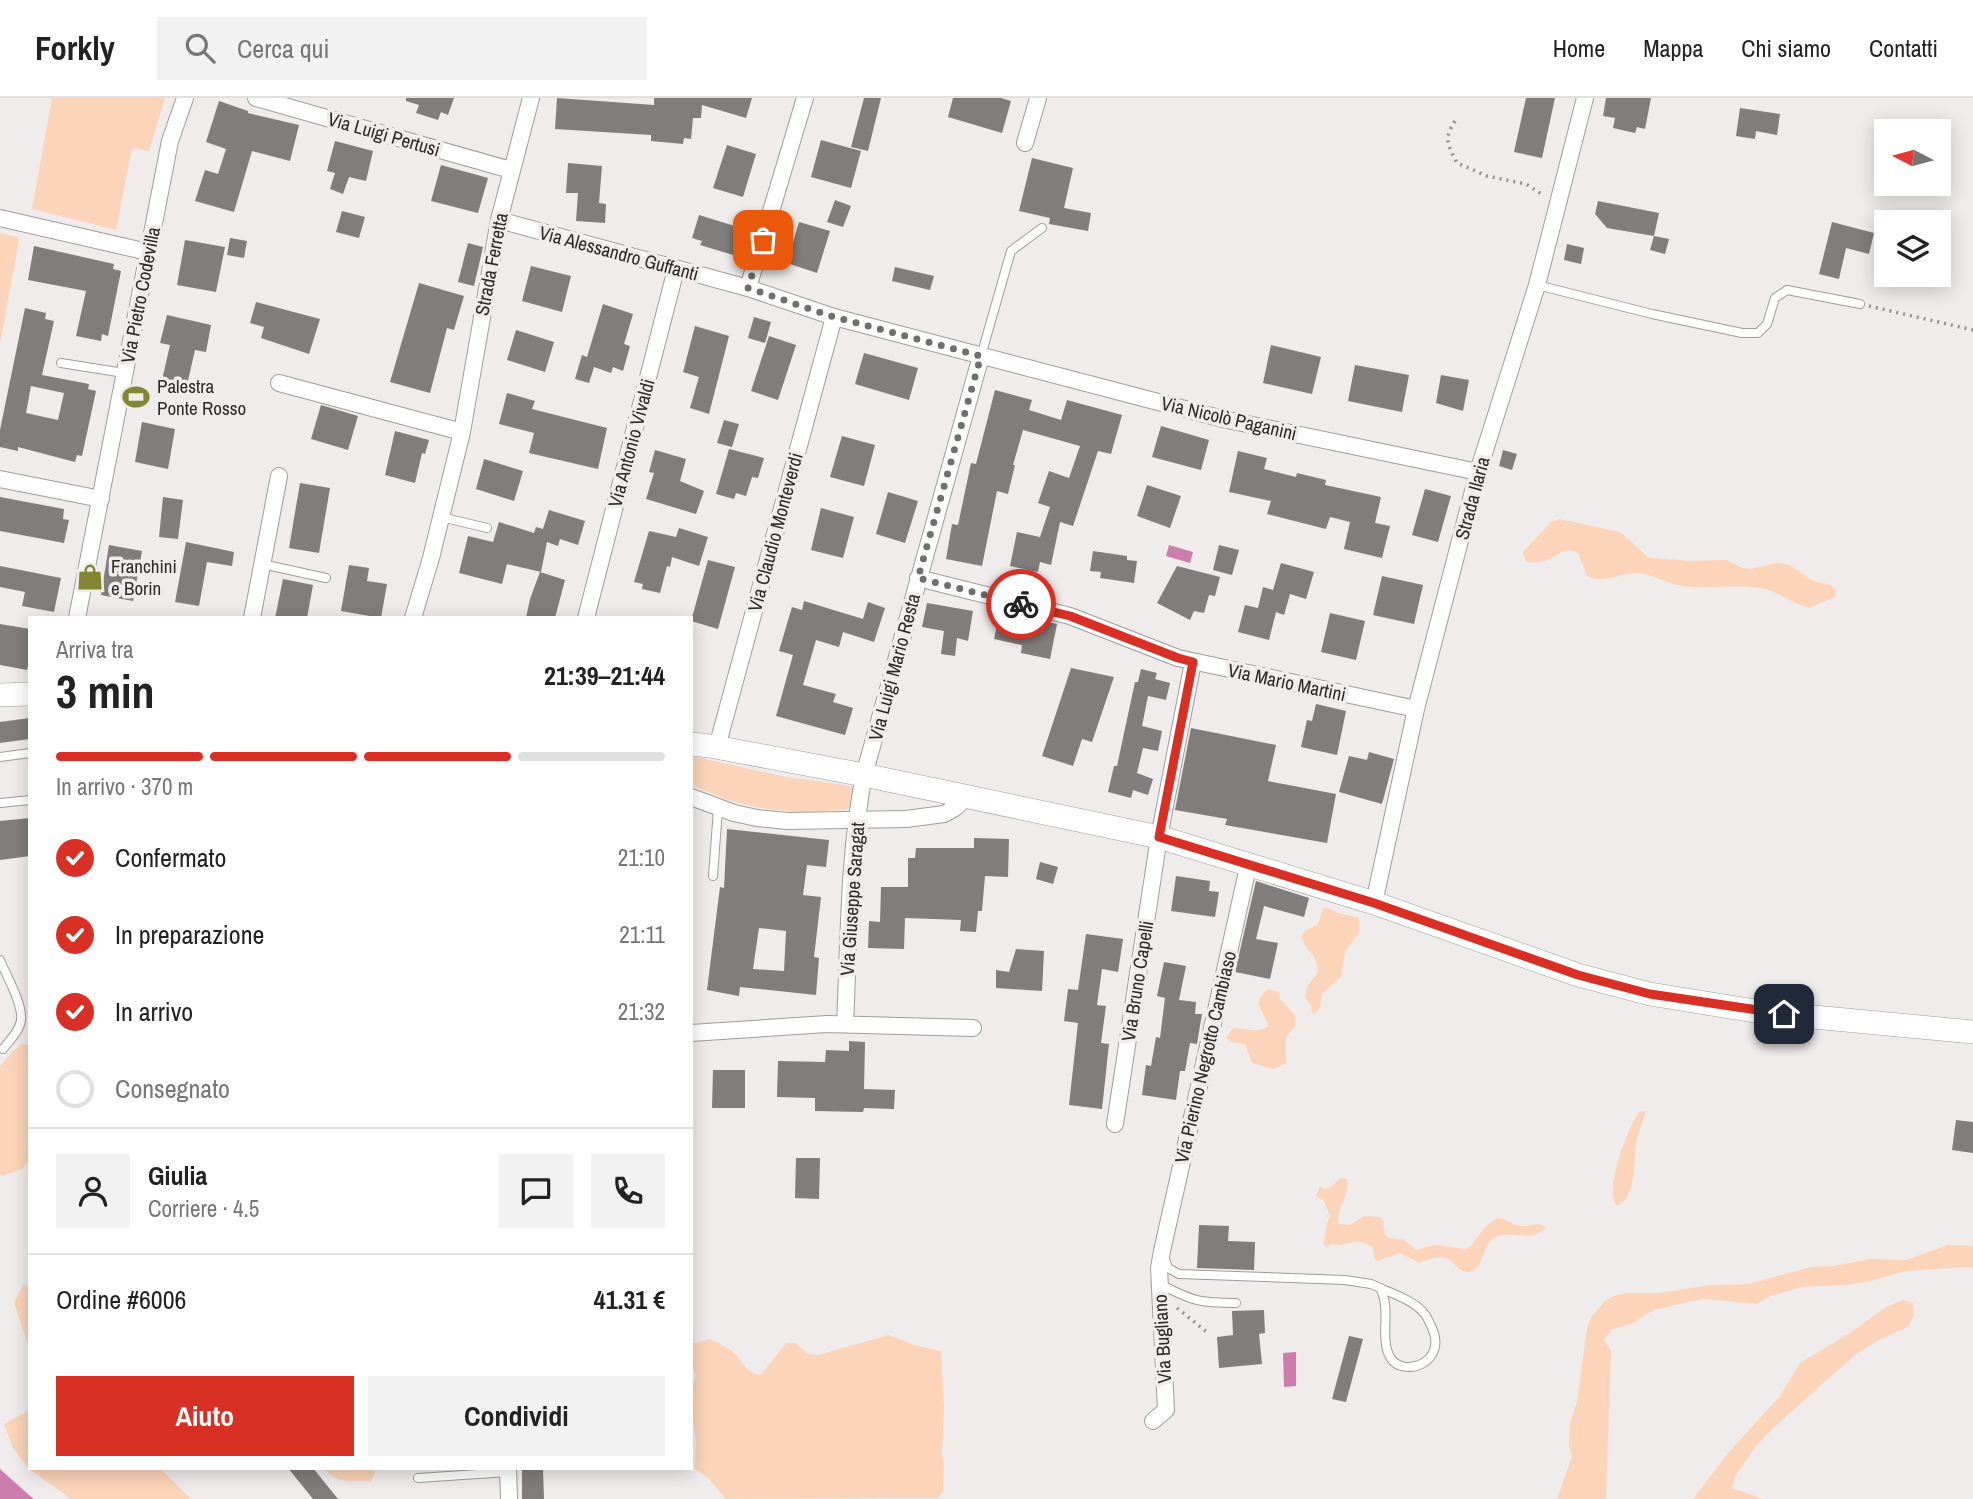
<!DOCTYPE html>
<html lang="it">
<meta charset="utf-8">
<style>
body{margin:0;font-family:"Archivo Narrow",sans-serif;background:#f2f2f2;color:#222;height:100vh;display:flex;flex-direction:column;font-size:26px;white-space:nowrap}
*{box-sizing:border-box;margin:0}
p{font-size:23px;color:#767676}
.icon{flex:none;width:38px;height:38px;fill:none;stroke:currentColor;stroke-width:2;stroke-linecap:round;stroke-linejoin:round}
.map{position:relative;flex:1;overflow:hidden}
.side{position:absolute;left:28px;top:518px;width:665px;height:854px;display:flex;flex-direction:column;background:#fff;border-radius:0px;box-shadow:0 4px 18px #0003}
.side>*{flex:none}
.needle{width:46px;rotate:276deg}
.fabs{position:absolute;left:1874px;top:21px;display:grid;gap:14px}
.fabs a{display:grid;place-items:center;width:77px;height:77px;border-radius:0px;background:#fff;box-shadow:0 4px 18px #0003;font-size:35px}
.pin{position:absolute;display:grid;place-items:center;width:60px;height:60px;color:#fff;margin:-30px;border-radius:14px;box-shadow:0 4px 10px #0006}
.courier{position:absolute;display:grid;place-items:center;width:70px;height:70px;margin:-35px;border:5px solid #d93025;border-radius:50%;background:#fff;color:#222;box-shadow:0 2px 9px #0007}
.head em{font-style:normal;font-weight:800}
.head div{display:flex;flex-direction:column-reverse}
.head{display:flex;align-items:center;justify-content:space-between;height:119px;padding:0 28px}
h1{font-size:46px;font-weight:800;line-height:52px}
.bar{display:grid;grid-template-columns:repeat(4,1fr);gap:10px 7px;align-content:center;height:84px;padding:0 28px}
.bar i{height:9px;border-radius:5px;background:#e0e0e0}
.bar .on{background:#d93025}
.bar p{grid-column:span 4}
.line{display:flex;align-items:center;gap:18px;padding:0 28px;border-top:2px solid #e0e0e0}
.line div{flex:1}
.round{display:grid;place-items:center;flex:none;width:74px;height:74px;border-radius:0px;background:#f2f2f2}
ol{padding:0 28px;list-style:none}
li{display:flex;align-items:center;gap:21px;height:77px}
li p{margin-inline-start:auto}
li .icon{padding:7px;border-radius:50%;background:#d93025;color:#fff;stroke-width:4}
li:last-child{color:#767676}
li i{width:38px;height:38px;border:4px solid #e0e0e0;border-radius:50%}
.action{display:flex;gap:14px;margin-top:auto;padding:14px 28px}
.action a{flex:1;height:80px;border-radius:0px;background:#d93025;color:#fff;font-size:28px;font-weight:800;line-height:80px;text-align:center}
.action a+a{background:#f2f2f2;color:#222}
header{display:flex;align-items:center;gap:42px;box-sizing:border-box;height:98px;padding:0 35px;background:#fff;border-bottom:2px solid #e0e0e0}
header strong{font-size:33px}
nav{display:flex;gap:38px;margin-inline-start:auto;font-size:24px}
.search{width:490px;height:63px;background:#f2f2f2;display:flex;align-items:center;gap:18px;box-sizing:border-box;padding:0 24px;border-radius:0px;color:#767676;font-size:26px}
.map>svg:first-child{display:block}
.green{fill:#fbd4b9}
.water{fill:#cc7dad}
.building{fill:#807d7c;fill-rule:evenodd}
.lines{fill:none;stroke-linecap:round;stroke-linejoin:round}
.lane-casing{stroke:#a09c9c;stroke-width:10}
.street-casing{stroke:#a09c9c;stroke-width:18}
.secondary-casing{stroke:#a09c9c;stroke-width:24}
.path{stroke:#949190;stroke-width:3.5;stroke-dasharray:2 5;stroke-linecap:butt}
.lane{stroke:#fff;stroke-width:8}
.street{stroke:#fff;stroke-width:16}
.secondary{stroke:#fff;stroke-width:23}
.done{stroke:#716e6e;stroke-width:7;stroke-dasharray:0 12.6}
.route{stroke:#d93025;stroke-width:9}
.labels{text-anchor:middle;stroke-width:7;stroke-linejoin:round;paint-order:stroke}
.street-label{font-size:19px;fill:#2c2a2a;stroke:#f0eceb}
.poi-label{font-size:19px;fill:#2c2a2a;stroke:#f0eceb;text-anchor:start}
</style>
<header>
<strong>Forkly</strong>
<div class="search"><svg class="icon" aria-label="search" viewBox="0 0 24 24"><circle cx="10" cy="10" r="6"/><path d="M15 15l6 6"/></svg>Cerca qui</div>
<nav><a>Home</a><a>Mappa</a><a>Chi siamo</a><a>Contatti</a></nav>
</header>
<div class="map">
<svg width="1973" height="1401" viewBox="0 0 1973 1401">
<rect width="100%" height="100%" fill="#f0eceb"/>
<path class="green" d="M52 0H165L149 53 132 50 116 132 32 111Z
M0 135 18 139 19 142 0 246Z
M1559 421 1620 434 1649 460 1692 463 1727 462 1742 470 1751 471 1776 465 1785 466 1793 469 1813 483 1831 487 1836 492 1835 499 1809 510C1795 506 1782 497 1769 492 1740 484 1711 492 1682 488 1666 486 1652 475 1635 475 1617 476 1605 486 1587 478L1578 455C1562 448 1559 458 1545 463 1539 465 1533 464 1526 464L1523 454 1551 424Z
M691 658 786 679 852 688 855 693 852 709 844 712C785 716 745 713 691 686Z
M1326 809 1338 815 1359 820V835L1345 854 1341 879 1322 896 1320 910 1313 917 1311 908 1305 899 1308 887 1318 875C1317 852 1307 857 1301 839L1305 833 1318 826 1323 811Z
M1268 891 1279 894 1280 901 1295 917V928L1286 939V965L1274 971 1252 965 1245 946 1231 944 1226 940 1233 930C1246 929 1255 937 1268 928 1264 911 1250 907 1268 891Z
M22 946 30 948V1061L22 1071 2 1078 0 1076V968L12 954Z
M1646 1013C1643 1024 1638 1035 1636 1046 1633 1064 1637 1099 1617 1108 1603 1093 1628 1030 1639 1014Z
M1341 1080 1347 1081C1351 1097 1335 1110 1339 1126L1350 1127 1364 1118 1379 1119 1383 1122 1385 1137 1389 1140 1404 1142 1416 1152 1435 1147 1466 1151 1471 1148 1484 1130 1497 1120C1507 1121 1512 1127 1521 1128 1531 1129 1536 1123 1546 1129 1533 1147 1511 1130 1494 1140 1482 1147 1484 1172 1469 1174 1458 1175 1455 1163 1446 1160 1437 1158 1427 1162 1419 1165L1400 1155 1378 1163 1374 1160 1373 1149 1363 1144H1354L1340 1147 1331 1146 1328 1149 1323 1147C1326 1137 1325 1128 1330 1118L1324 1103 1316 1098 1320 1088 1324 1091 1329 1090Z
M1948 1147 1973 1148V1170L1967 1169 1905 1173 1871 1183 1847 1187 1801 1189 1768 1199 1757 1206 1704 1201 1692 1203 1654 1212 1633 1225 1611 1232 1604 1242 1611 1253 1606 1401H1557L1572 1358 1569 1348 1570 1325 1577 1304 1587 1230 1591 1219 1605 1203 1614 1198 1625 1195H1659L1711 1187 1749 1186 1811 1169 1834 1168 1870 1161 1906 1162Z
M24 1186 30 1190V1253L14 1204Z
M1903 1202 1913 1205 1914 1217 1909 1228 1877 1243 1855 1257 1773 1330 1756 1348 1735 1378 1732 1390 1763 1401H1693L1729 1354 1780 1298 1800 1265 1853 1233 1886 1209Z
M889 1237 914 1247 941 1253 944 1309 942 1357 944 1366 943 1392 938 1400 726 1401 709 1381 695 1371C695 1362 696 1353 696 1343 694 1321 686 1300 696 1278L691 1265 692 1246 710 1241C718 1245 728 1249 735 1256 744 1266 746 1274 761 1277L786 1245H795L808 1256 818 1257Z
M30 1312V1370H160L191 1401H71L28 1370 13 1350 4 1326Z
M324 1370H372L375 1374 371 1384C354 1383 334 1386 324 1370Z"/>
<path class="water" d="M1169 447 1193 454 1190 465 1166 458Z
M1296 1254V1288L1284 1289 1283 1255Z
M0 1371 29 1397 34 1401H0Z"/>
<path class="building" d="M406 0H454L448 17 441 14 438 22 416 15 419 7 406 3Z
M557 0 654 7V0H752L746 20 702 7 701 20H693L691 41 684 40 683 46 651 43V37L555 31Z
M864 0H881L868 53 851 49Z
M953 0H1001L1011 3 1002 35 948 19Z
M1526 0H1555L1542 60 1514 54Z
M1606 0H1651L1645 31 1637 29 1635 35 1613 30 1615 20 1603 18Z
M219 3 248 13V15L299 27 290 63 252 53 234 114 195 103 205 72 218 76 226 51 206 44Z
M1740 10 1780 16 1777 37 1756 33 1755 41 1736 38Z
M821 42 861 53 851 90 811 79Z
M335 43 373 53 366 83 349 79 343 96 330 91 335 75 327 73Z
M727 47 756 56 743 99 713 90Z
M1032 60 1073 70 1064 110 1091 115 1088 133 1049 126 1050 120 1019 113Z
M568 65 602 68 599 105 606 106 605 125 576 123 578 95H566Z
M441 67 488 80 478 115 431 103Z
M835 102 851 108 843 129 827 124Z
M1598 103 1659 115 1654 138 1607 130 1595 116Z
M342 113 365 119 359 140 336 134Z
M699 117 741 130 733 157 700 147 702 143 692 140Z
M799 124 830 133 817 175 787 165Z
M1832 124 1874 135 1869 156 1846 150 1839 181 1819 176Z
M1654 138 1669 141 1665 156 1650 152Z
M230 140 247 143 244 160 227 157Z
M185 142 225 149 216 194 177 187Z
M468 145 483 149 474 188 458 184Z
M1567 146 1584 150 1581 166 1564 162Z
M34 148 114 166 113 171 121 173 108 238 102 236 101 243 76 238 86 193 28 182Z
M531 168 571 178 562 214 522 203Z
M895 169 934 178 930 192 892 183Z
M419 185 464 198 454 232 447 230 430 295 390 284Z
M256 204 320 221 309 256 261 240 264 229 250 225Z
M603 206 633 216 624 246 630 248 623 273 613 269 611 275 594 269 589 285 575 281 582 257 587 259Z
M25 210 46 215 45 221 54 223 42 277 89 286 88 291 96 293 82 358 77 357 75 364 18 349V353L0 349V332ZM31 288 64 295 58 322 26 315Z
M167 217 211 227 206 254 195 252 187 287 162 282 170 247 160 245Z
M754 219 771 224 765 245 748 240Z
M695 228 729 238 709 316 690 310 699 279 683 274Z
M516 232 554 244 545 274 507 262Z
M769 238 796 247 778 302 751 293Z
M1271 247 1321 259 1312 296 1263 285Z
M864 255 918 270 909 302 855 286Z
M1355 267 1409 277 1402 314 1348 303Z
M1441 277 1469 282 1463 313 1436 305Z
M995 292 1032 302 1029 312 1061 322 1067 302 1122 317 1111 356 1098 353 1073 428 1060 424 1051 467 1040 464 1038 474 1010 468 1017 434 1040 439 1050 409 1038 405 1049 373 1069 380 1080 348 1023 332 1013 367H1015L1008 396 997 393 982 468 946 461 952 426 958 427 971 365 976 366Z
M507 295 535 303 532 311 607 330 598 371 529 355 534 335 499 326Z
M321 307 358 318 348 352 311 341Z
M724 322 739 326 732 349 717 345Z
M142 324 175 331 168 371 135 364Z
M1161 328 1209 342 1201 372 1152 359Z
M395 333 429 342 425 356 422 355 415 385 385 377Z
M842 338 875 347 864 388 830 379Z
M729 351 764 360 758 380 752 379 746 398 736 395 734 401 716 396Z
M655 352 686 361 680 383 704 393 696 416 646 401 654 375 649 374Z
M1503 352 1517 356 1512 372 1499 368Z
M1238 353 1267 360 1264 371 1296 379 1297 375 1326 382 1325 387 1381 399 1375 425 1390 428 1382 460 1344 451 1350 424 1330 419 1326 431 1267 416 1271 403 1229 394Z
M484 361 523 373 514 403 476 391Z
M300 385 330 390 319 455 289 450Z
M1147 387 1181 398 1170 430 1137 418Z
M1425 391 1451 398 1438 444 1412 437Z
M888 394 918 403 905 445 876 436Z
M0 399 64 411 63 421 69 422 64 445 0 433Z
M163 399 183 402 178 441 159 439Z
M821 410 854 419 843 460 811 452Z
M549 412 585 423 578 447 560 441 558 448 547 444 541 474 507 466 502 486 459 475 468 438 493 444 499 424 534 435 536 429 543 431Z
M679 430 708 439 699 468 672 459 670 469 667 468 660 495 642 491 643 486 634 484 649 433 676 439Z
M186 444 234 454 232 468 207 464 199 508 175 504Z
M109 447 142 453 133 503 101 497Z
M1219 447 1239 452 1232 477 1213 472Z
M1093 453 1127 458V462L1137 463 1134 485 1100 480 1101 474 1090 473Z
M708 462 735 469 718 531 691 523Z
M1281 465 1314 474 1306 501 1290 496 1284 517 1276 514 1269 542 1238 534 1245 507 1258 510 1263 489 1273 492Z
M349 467 369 470 367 483 387 486 381 520 341 513Z
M0 468 61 480 54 514 22 508 25 494 0 489Z
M1177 468 1220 479 1215 498 1209 497 1204 515 1194 513 1190 522 1157 505Z
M540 474 565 482 555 520H526L530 501Z
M1382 478 1423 487 1414 526 1373 517Z
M283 481 313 487 307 520H275Z
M804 503 863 521 868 504 885 510 874 544 843 534 839 549 816 542 803 587 836 596 833 604 853 610 845 637 776 618 793 557 779 553 792 509 802 512Z
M927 505 973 513 968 543 957 540 955 558 941 556 944 533 922 529Z
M1000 513 1057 526 1050 561 1021 555 1022 547 994 541Z
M1330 515 1365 523 1356 562 1321 554Z
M0 526 30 531V561L27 572 0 567Z
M1071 570 1114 579 1092 644 1082 641 1073 668 1042 658Z
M1141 571 1157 575 1155 581 1170 585 1166 602 1148 598 1142 628 1162 633 1158 653 1143 650 1137 675 1153 681 1148 697 1133 692 1131 700 1108 694 1114 668H1117L1135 584H1138Z
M1316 606 1346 613 1337 657 1301 649 1307 622 1312 623Z
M30 620V641L0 645V624Z
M1191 630 1276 647 1268 683 1336 696 1327 745 1225 727 1227 721 1175 712Z
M1369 654 1394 661 1382 706 1339 694 1349 658 1367 662Z
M30 720V758L0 762V723Z
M727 731 829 742 826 769 807 767 803 797 821 799 814 859 819 860 816 897 740 889 739 898 707 892 720 789 724 790ZM759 830 786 833 784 873 753 871Z
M974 740 1009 741 1008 779 985 778 982 813H978L976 834 960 833 961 822 905 820 904 851 868 850 869 823 880 824 881 789H908V760H915L916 750H974Z
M1040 764 1058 769 1053 786 1036 781Z
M1176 778 1210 783 1209 793 1219 794 1215 819 1171 813Z
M1256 783 1309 800 1304 819 1264 808 1256 841 1278 845 1270 881 1235 874Z
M1086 836 1123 841 1118 874 1102 871 1097 907 1106 908 1101 945 1109 946 1102 1011 1069 1007 1078 925 1064 923 1068 891 1078 892Z
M1016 851 1044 853 1042 893 996 890V872L1009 874Z
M1164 864 1186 868 1179 902 1196 904 1195 916H1202L1197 946 1190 945 1185 973H1180L1176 1002 1142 997 1146 967 1151 968 1156 939 1160 940 1165 900 1157 898Z
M849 943 865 944 864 991 895 992 894 1011 864 1010 863 1014 815 1013V1000L777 999 778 963 825 964 826 952 849 953Z
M713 972H745V1010H712Z
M1956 1022 1973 1024V1055L1952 1052Z
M796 1060H820L819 1101 795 1100Z
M1199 1127 1229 1128 1228 1143 1255 1144 1254 1172 1197 1170Z
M1264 1212 1265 1235 1259 1236 1262 1266 1219 1270 1217 1239 1233 1237 1232 1213Z
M1349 1238 1363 1241 1346 1304 1332 1301Z
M288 1370H313L338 1401H313Z
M522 1370H543L544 1401H522Z"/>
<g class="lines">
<g class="lane-casing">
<path id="lane" d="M1537 187 1652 216 1742 235H1758L1767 226 1775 200 1787 192 1860 206
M981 258 1011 153 1042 130
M61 265 124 275
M441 419 487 430
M262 466 326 480
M0 659 30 655
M0 705 30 702
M713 778 718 711
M0 862C6 877 23 906 21 922 20 933 9 943 3 951
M1165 1161 1168 1170 1179 1176 1345 1182 1371 1186 1380 1190
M1160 1186C1192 1203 1200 1205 1236 1205
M1380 1190C1394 1196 1412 1202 1423 1214 1426 1217 1429 1223 1431 1228 1450 1265 1402 1281 1390 1259 1379 1239 1392 1211 1380 1190Z
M418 1380 508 1374"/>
</g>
<g class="street-casing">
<path id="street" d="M256 0 511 72
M1025 45 1038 0
M0 120 148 154
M499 122 748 190 834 219 1223 321 1478 374
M748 190 805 0
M279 285 462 334
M0 381 101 401
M918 480 1070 518 1178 560 1416 611
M77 520 170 43 185 0
M252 520 279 378
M413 520 431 460 462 334 499 122 531 0
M586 520 676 171
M717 649 834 219
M691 699 734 715 757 720 787 723 906 721 944 716 955 710 968 698
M1374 805 1416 611 1478 374 1537 187 1585 0
M845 926C849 843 848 759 864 677L981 258
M691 935 827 926 973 930
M1115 1026 1159 739 1193 564
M1153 1323 1166 1312 1159 1170 1162 1153 1249 765
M508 1370 509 1401"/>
</g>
<g class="secondary-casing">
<path id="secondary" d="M0 597 30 596
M691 646 710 648 864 677 1159 739 1374 805 1578 877 1650 896 1761 914 1973 934"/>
</g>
<path class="path" d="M1455 23C1443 41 1448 47 1457 65L1487 78 1526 86 1543 97
M1869 208 1973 232
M1177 1210 1208 1235"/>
<use href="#lane" class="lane"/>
<use href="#street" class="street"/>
<use href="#secondary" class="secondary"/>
</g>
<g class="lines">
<path class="done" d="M763 142 748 190 834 219 981 258 918 480 1021 506"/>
<path class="route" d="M1021 506 1070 518 1178 560 1193 564 1159 739 1374 805 1578 877 1650 896 1784 916"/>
</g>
<defs>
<g id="stadium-bare" transform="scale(2.1)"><path d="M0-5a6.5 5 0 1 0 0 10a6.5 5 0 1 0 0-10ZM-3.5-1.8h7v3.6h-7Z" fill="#848530" stroke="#f0eceb" stroke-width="2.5" paint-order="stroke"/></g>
<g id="shop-bare" transform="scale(2.1)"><path d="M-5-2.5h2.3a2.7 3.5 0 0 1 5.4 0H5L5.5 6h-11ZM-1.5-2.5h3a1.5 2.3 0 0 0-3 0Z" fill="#848530" stroke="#f0eceb" stroke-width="2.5" paint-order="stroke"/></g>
</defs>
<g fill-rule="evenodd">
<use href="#stadium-bare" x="136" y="299"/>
<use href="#shop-bare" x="90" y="479"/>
</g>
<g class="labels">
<g class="street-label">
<text transform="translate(384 36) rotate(16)" y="7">Via Luigi Pertusi</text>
<text transform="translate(619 155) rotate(15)" y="7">Via Alessandro Guffanti</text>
<text transform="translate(491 166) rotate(-79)" y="7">Strada Ferretta</text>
<text transform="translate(140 197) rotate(-79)" y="7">Via Pietro Codevilla</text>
<text transform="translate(1229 320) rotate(13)" y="7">Via Nicolò Paganini</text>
<text transform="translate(631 345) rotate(-75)" y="7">Via Antonio Vivaldi</text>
<text transform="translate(1472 400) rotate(-75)" y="7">Strada Ilaria</text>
<text transform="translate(775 434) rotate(-75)" y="7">Via Claudio Monteverdi</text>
<text transform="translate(894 569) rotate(-75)" y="7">Via Luigi Mario Resta</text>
<text transform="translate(1287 584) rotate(12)" y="7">Via Mario Martini</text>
<text transform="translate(852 801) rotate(-86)" y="7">Via Giuseppe Saragat</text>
<text transform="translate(1137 883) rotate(-81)" y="7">Via Bruno Capelli</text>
<text transform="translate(1205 959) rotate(-77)" y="7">Via Pierino Negrotto Cambiaso</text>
<text transform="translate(1162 1241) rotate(-93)" y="7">Via Bugliano</text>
</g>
<g class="poi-label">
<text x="157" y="295">Palestra<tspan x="157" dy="22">Ponte Rosso</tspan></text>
<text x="111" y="475">Franchini<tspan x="111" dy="22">e Borin</tspan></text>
</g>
</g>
</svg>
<div class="fabs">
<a><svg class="needle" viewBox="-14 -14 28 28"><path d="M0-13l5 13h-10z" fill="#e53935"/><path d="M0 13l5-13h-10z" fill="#767676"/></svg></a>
<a><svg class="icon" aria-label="layers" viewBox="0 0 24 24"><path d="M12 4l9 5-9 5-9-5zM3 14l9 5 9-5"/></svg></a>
</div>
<div class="pin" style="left:763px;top:142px;background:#ea580c"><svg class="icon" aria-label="bag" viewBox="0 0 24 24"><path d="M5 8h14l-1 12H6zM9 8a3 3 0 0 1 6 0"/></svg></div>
<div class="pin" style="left:1784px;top:916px;background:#1f2937"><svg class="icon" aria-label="home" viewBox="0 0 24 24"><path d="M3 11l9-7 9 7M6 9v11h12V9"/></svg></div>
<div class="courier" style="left:1021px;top:506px"><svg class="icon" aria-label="bike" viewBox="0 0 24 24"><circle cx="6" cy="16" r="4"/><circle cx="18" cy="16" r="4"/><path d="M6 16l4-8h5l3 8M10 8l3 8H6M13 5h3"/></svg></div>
<section class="side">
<div class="head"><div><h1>3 min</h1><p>Arriva tra</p></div><em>21:39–21:44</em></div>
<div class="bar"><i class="on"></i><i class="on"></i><i class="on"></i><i></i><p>In arrivo · 370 m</p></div>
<ol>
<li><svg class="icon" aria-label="check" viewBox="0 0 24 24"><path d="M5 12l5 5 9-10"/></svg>Confermato<p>21:10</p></li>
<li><svg class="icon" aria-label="check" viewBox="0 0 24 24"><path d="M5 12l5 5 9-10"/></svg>In preparazione<p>21:11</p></li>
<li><svg class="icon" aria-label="check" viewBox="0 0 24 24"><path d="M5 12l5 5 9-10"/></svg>In arrivo<p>21:32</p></li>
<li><i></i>Consegnato</li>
</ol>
<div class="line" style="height:126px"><a class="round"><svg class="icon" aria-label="person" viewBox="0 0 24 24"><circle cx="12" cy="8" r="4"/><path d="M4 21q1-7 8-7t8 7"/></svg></a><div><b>Giulia</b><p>Corriere · 4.5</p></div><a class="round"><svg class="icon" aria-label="chat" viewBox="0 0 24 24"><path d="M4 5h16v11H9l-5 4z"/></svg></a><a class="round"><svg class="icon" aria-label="phone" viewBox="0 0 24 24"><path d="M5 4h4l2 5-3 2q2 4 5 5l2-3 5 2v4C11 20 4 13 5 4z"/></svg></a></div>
<div class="line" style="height:91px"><div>Ordine #6006</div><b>41.31 €</b></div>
<div class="action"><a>Aiuto</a><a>Condividi</a></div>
</section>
</div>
